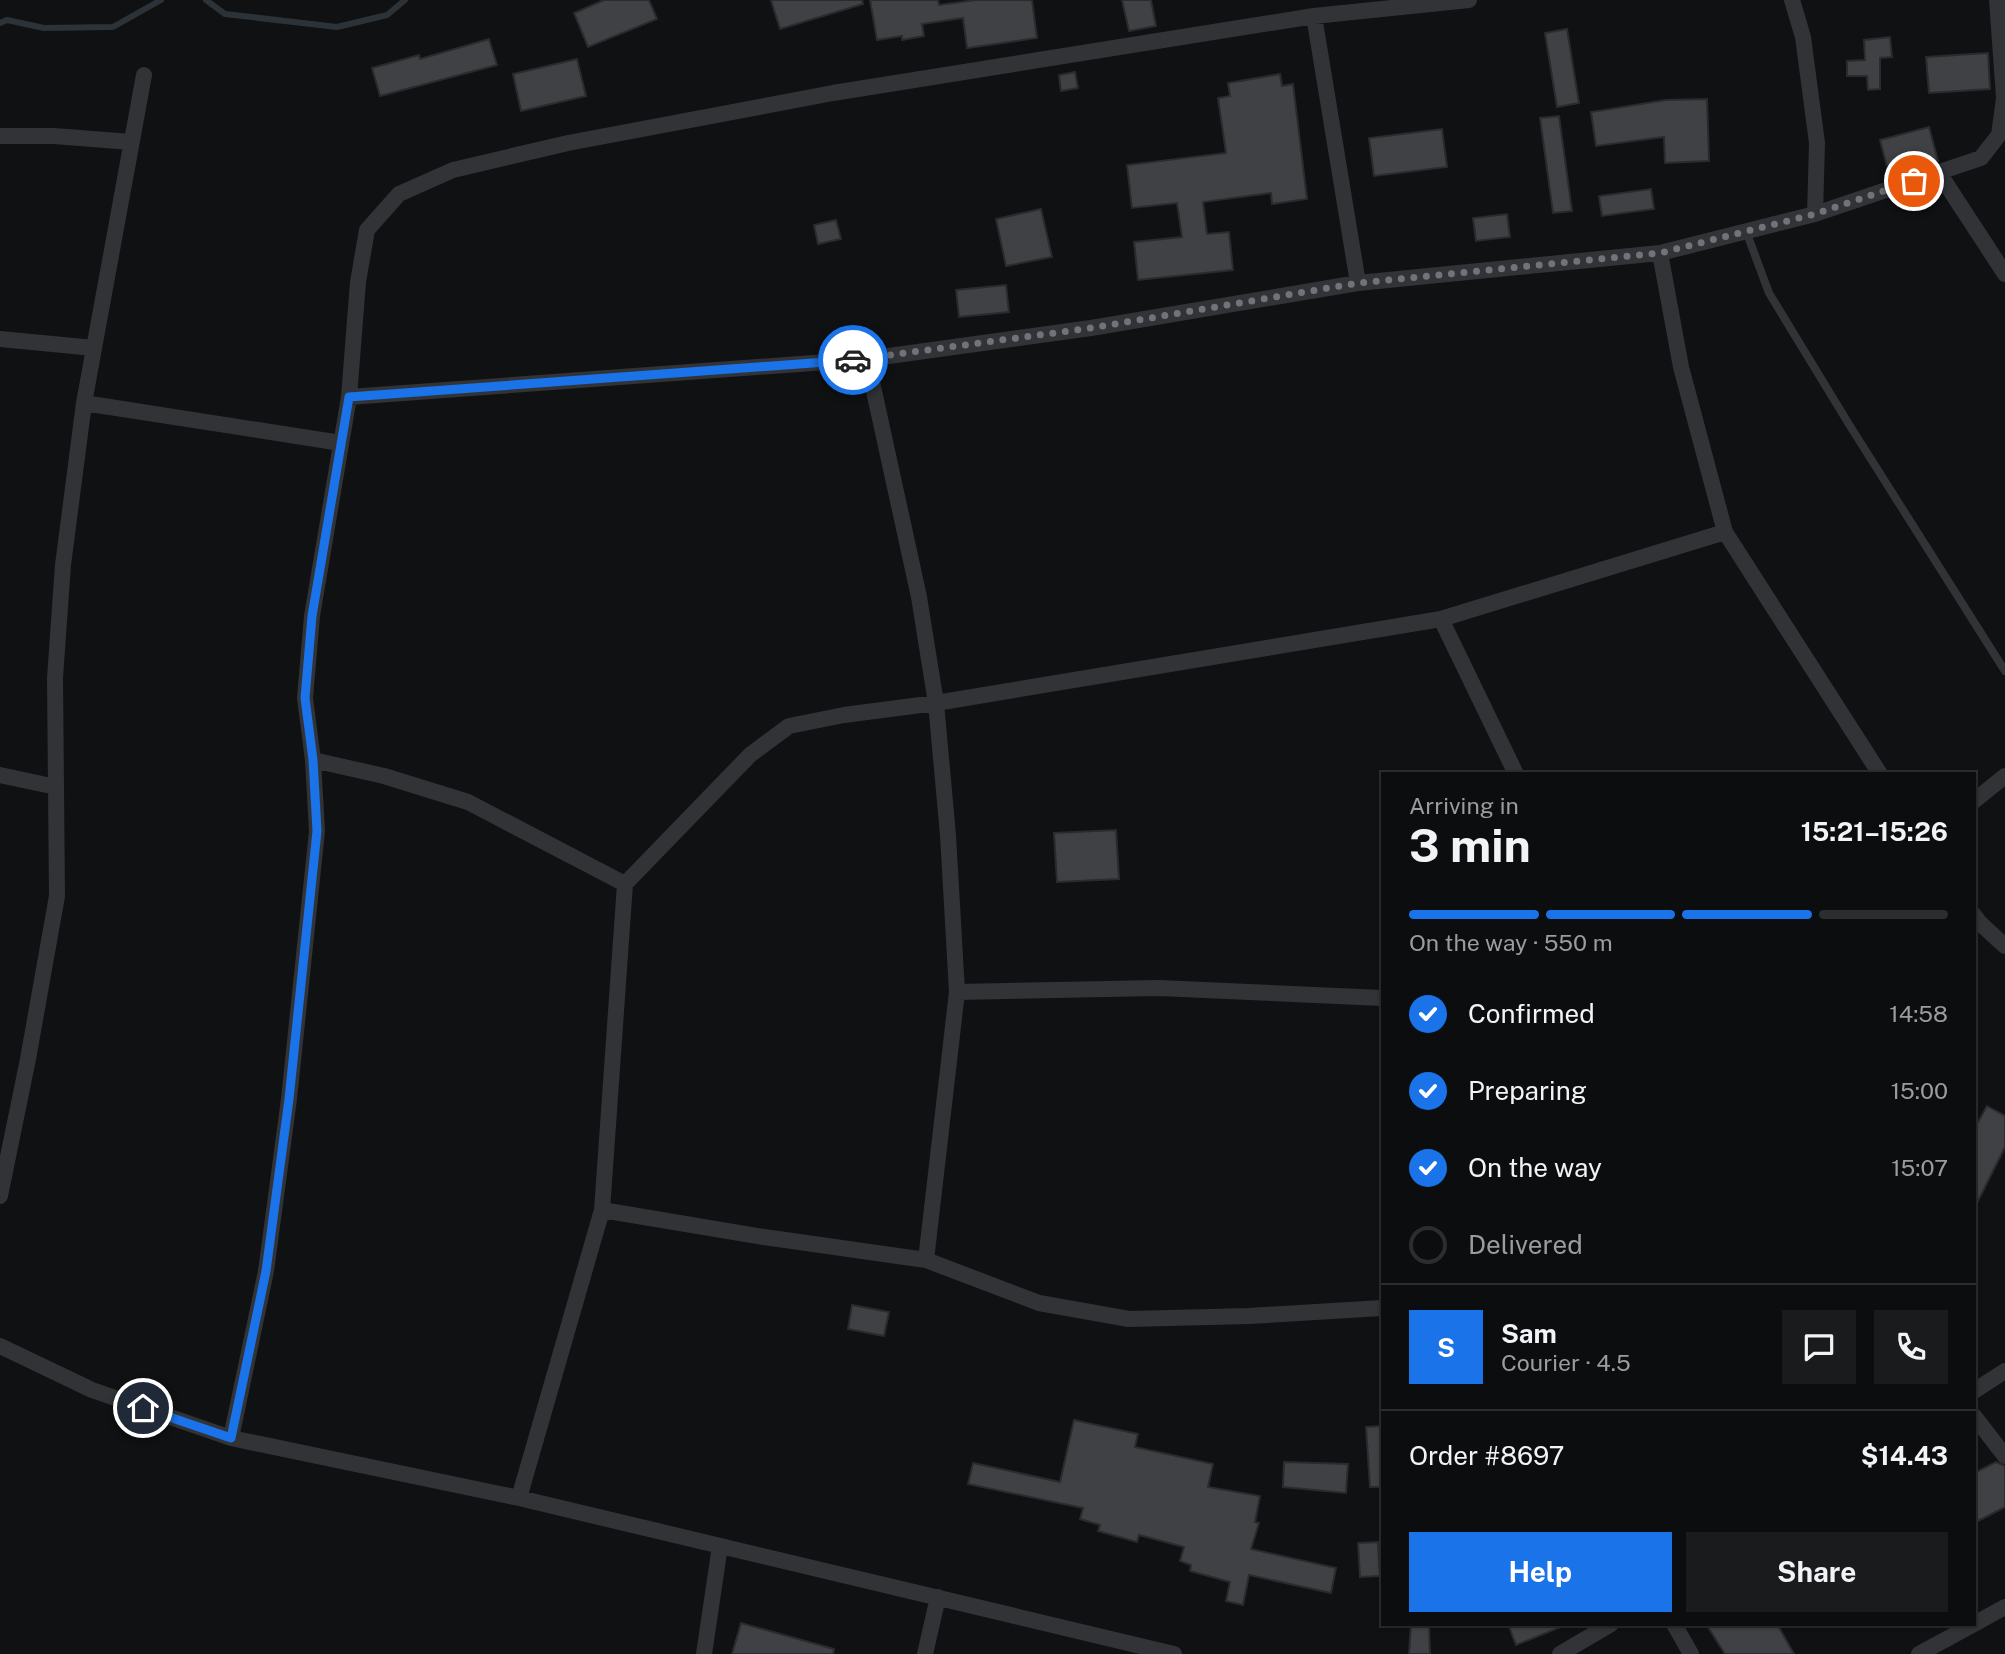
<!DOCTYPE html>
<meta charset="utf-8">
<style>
body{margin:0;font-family:"Public Sans",sans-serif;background:#1a1b1c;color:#f1f3f6;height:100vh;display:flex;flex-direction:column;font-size:26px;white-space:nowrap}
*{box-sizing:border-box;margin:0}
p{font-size:23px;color:#9a9c9e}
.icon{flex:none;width:38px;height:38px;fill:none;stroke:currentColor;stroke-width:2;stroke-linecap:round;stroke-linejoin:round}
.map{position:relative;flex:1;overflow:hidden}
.panel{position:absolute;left:1381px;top:772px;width:595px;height:854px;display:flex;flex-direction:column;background:#0c0d0e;border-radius:0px;box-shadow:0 2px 5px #0004,0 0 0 2px #2c2d2e}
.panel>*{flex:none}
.pin{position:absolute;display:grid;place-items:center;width:60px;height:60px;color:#fff;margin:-30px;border:4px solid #fff;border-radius:50%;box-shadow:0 2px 7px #0007}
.courier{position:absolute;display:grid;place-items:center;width:70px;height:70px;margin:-35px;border:5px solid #1a73e8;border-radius:50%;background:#fff;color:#222;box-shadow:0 2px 9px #0007}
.headline em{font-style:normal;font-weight:700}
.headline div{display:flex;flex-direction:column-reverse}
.headline{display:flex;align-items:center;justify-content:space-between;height:119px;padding:0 28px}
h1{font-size:46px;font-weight:700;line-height:52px}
.bar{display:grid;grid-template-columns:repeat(4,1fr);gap:10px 7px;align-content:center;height:84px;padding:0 28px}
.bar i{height:9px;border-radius:5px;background:#2c2d2e}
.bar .active{background:#1a73e8}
.bar p{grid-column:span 4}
.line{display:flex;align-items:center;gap:18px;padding:0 28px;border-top:2px solid #2c2d2e}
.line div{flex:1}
.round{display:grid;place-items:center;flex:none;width:74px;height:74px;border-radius:0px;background:#1a1b1c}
ol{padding:0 28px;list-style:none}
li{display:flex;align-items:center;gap:21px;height:77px}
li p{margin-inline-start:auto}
li .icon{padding:7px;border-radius:50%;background:#1a73e8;color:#fff;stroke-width:4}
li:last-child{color:#9a9c9e}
li i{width:38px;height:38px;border:4px solid #2c2d2e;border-radius:50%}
.cta{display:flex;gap:14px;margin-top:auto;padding:14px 28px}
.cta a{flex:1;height:80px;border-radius:0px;background:#1a73e8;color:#fff;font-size:28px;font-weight:700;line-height:80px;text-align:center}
.cta a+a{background:#1a1b1c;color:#f1f3f6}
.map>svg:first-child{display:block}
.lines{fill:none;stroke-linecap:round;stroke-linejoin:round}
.stream{stroke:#2b3339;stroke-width:6}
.building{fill:#404145;stroke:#2b2b2e;stroke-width:2}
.service{stroke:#323336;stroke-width:8}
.minor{stroke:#323336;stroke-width:16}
.done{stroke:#707379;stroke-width:7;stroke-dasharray:0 12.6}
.route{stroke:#1a73e8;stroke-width:9}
</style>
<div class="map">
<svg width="2005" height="1654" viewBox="0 0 2005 1654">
<rect width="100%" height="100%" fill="#101112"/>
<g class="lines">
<path class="stream" d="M206 0 225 14 337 27 387 15 405 0
M0 23 7 20 44 28 113 27 161 0"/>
</g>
<path class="building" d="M604 0H649L657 19 588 47 574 13Z
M771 0H862L863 4 780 29Z
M870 0H938L939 5 976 0H1032L1037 38 967 48 963 18 922 24 924 36 902 40V36L877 40Z
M1122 0H1151L1156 26 1129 31Z
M1567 29 1579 103 1557 107 1545 33Z
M1890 37 1892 57 1880 58V89L1868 90 1867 76H1847V61L1865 60 1864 40Z
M489 39 497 65 380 96 372 68 419 55 420 59Z
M1988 53 1990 89 1929 93 1926 57Z
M577 59 586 96 521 111 513 74Z
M1075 72 1078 88 1061 91 1059 75Z
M1280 74 1282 86 1293 84 1307 199 1272 204 1271 193 1203 202 1207 234 1229 232 1233 270 1138 280 1134 242 1182 237 1177 203 1132 208 1127 165 1226 153 1218 98 1230 96 1228 83Z
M1707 99 1709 161 1665 163 1664 137 1596 146 1591 112 1666 100Z
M1559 116 1572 211 1553 213 1540 118Z
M1929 127 1938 161 1889 174 1880 140Z
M1442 129 1447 167 1374 176 1369 138Z
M1651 189 1654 209 1602 216 1599 196Z
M1041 209 1052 257 1006 266 996 219Z
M1507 214 1510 237 1476 241 1473 218Z
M836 220 841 239 818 244 814 225Z
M1006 285 1009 312 959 317 956 290Z
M1116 830 1119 879 1057 882 1054 833Z
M1987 1106 2005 1116V1147L1974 1209V1129Z
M852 1305 889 1312 884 1336 848 1329Z
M1074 1420 1138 1434 1135 1447 1213 1464 1208 1487 1260 1496 1255 1522 1259 1523 1251 1549 1336 1568 1331 1593 1249 1575 1243 1605 1226 1601 1230 1582 1190 1571 1191 1565 1180 1561 1184 1547 1139 1535 1137 1542 1098 1531 1100 1525 1080 1519 1083 1508 968 1484 973 1463 1060 1482Z
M1382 1426V1487H1370L1366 1427Z
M1284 1462 1348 1464 1346 1493 1283 1487Z
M1996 1462 2005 1466V1507L1974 1523V1473Z
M1378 1542 1380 1576 1360 1577 1358 1543Z
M741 1623 834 1649 833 1654H732Z
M1411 1624H1429L1430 1654H1409Z
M1508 1624H1565L1566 1625 1516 1645Z
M1706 1624H1777L1794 1654H1725Z"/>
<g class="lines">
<path class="service" d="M1746 231 1769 293 1850 426 2005 671"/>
<path class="minor" d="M1792 0 1803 37 1817 143 1815 214
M1314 16 1358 283
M0 136H54L131 142
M1939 173 2005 274
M1660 253 1681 367 1725 532 1880 774
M0 339 94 348
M867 359 919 597 936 703 948 835 957 992 926 1260
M349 397 867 359 1091 328 1358 283 1660 253 1815 214 1981 158 1999 135 2004 98 1997 0
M84 403 341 443
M1441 619 1516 774
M313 760 384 776 468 802 625 884
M0 775 56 787
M1974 801 2005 776
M1974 915 1980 923 2005 946
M957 992 1159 988 1382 998
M0 1196 28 1059 57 896 55 678 63 565 84 403 144 75
M602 1210 764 1237 926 1260 1039 1303 1129 1319 1249 1316 1382 1308
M0 1346 92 1390 231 1438 519 1498 1174 1654
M1974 1391 2005 1371
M1974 1416 2005 1456
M231 1438 266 1271 289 1099 317 831 313 760 305 698 312 616 349 397 358 282 367 230 399 194 453 170 568 143 833 93 1314 16 1469 0
M519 1498 602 1210 625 884 750 755 789 726 844 715 936 703 1441 619 1725 532
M1674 1624 1691 1654
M1974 1624 2005 1607
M704 1654 720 1546
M925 1654 938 1597
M1560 1654 1611 1624
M1919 1654 1974 1624"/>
</g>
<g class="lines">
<path class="done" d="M853 360 1091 328 1358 283 1660 253 1815 214 1914 181"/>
<path class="route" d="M143 1408 231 1438 266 1271 289 1099 317 831 313 760 305 698 312 616 349 397 853 360"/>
</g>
</svg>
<div class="pin" style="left:1914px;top:181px;background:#ea580c"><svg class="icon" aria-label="bag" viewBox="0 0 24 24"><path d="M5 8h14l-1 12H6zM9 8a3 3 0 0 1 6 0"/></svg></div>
<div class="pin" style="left:143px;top:1408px;background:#1f2937"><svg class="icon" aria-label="home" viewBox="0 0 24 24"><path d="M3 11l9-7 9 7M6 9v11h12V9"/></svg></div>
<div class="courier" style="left:853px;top:360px"><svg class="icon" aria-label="car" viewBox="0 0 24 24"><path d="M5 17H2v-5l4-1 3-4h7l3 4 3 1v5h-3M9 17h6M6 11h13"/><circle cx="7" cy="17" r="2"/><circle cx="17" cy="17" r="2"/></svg></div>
<section class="panel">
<div class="headline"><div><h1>3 min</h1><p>Arriving in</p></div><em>15:21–15:26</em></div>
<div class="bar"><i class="active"></i><i class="active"></i><i class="active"></i><i></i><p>On the way · 550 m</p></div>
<ol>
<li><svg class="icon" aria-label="check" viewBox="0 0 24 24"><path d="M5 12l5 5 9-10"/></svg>Confirmed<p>14:58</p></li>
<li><svg class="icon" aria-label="check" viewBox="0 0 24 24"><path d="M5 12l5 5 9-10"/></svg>Preparing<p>15:00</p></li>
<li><svg class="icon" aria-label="check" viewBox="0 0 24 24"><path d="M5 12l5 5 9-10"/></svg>On the way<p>15:07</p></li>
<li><i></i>Delivered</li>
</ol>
<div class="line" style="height:126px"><b class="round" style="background:#1a73e8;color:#fff">S</b><div><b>Sam</b><p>Courier · 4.5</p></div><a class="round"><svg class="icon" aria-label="chat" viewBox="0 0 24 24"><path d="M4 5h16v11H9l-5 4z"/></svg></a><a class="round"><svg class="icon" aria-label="phone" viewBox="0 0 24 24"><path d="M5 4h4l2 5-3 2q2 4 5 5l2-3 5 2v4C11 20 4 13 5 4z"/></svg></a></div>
<div class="line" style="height:91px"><div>Order #8697</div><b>$14.43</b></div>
<div class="cta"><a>Help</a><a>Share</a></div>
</section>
</div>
